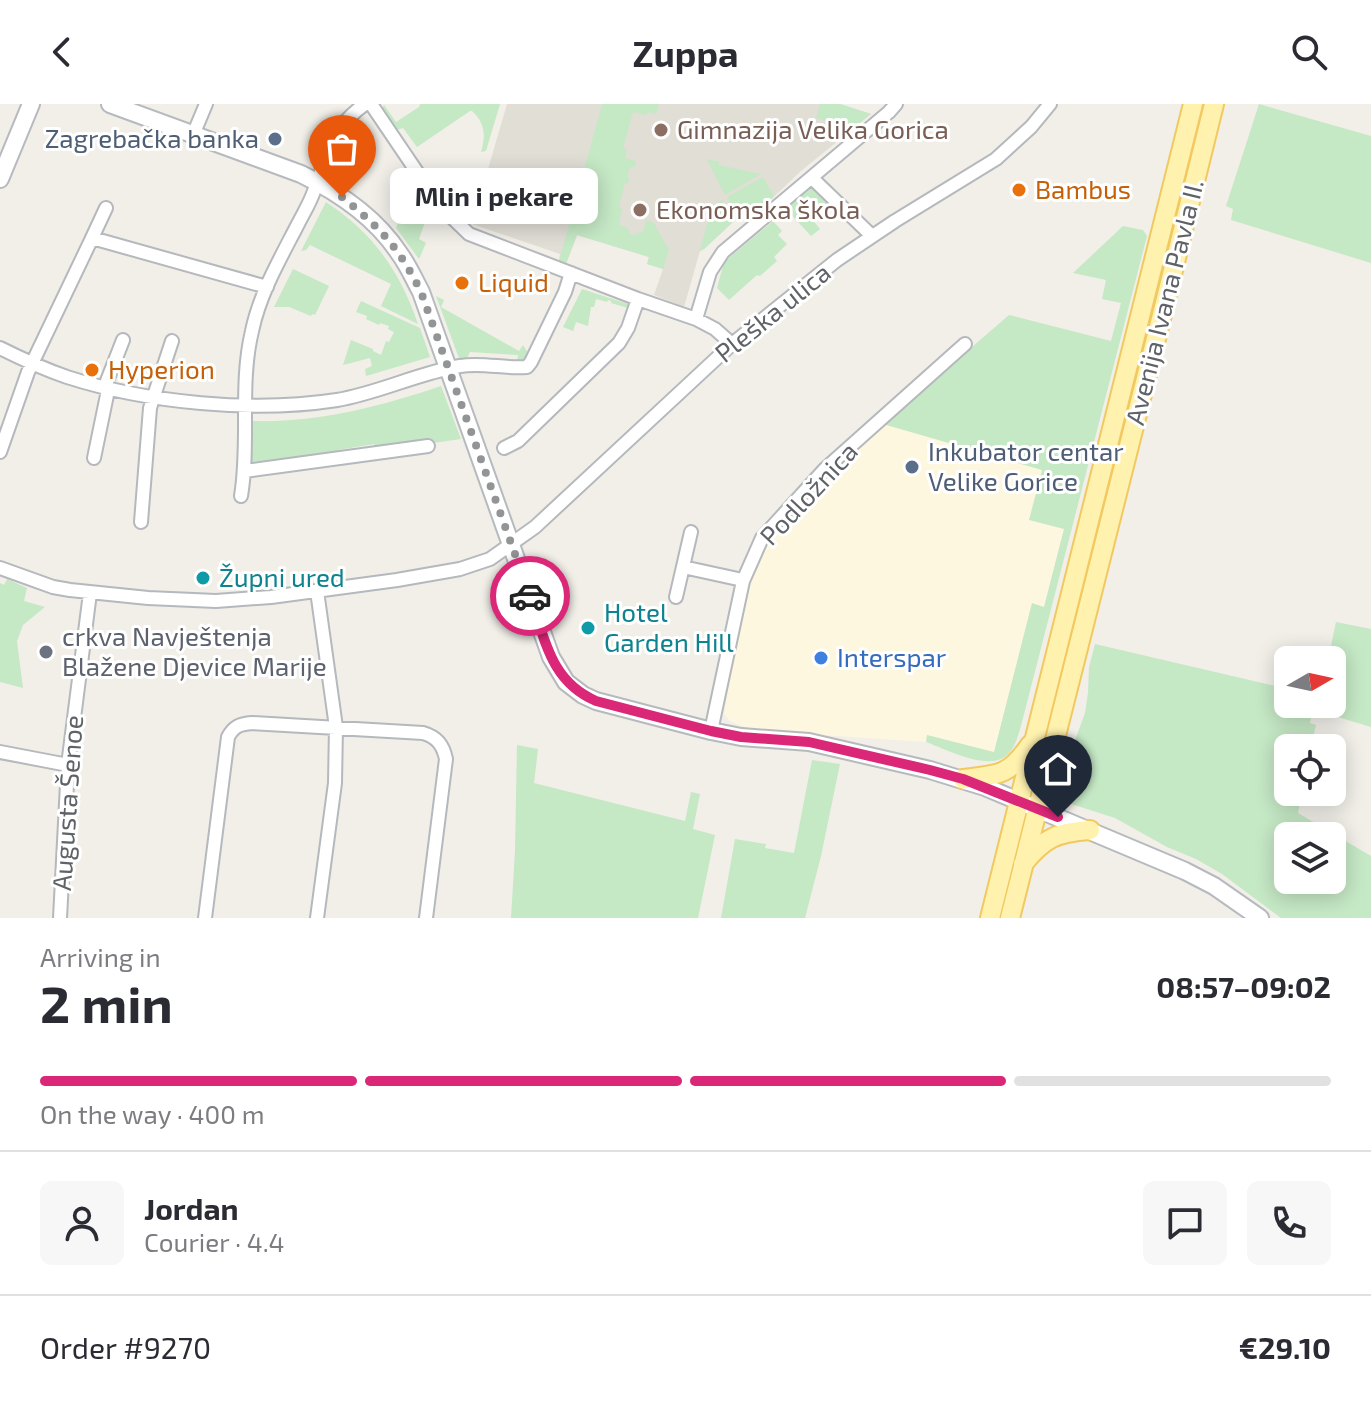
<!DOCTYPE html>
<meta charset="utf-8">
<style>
body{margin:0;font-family:"Exo 2",sans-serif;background:#f7f7f7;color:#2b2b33;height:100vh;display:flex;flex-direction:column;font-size:30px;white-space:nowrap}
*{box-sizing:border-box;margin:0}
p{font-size:26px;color:#7c7c81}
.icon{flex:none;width:44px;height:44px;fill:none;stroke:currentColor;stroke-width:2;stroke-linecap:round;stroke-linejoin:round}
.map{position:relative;height:814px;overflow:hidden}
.panel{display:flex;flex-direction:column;background:#fff;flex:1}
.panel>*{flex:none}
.needle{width:52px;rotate:81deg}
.buttons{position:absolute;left:1274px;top:542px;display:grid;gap:16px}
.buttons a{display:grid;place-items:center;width:72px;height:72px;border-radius:12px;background:#fff;box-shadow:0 4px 20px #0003;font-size:40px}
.pin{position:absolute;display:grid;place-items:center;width:68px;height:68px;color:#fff;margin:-82px -34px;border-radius:50% 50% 50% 0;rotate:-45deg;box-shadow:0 0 8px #0007}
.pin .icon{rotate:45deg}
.courier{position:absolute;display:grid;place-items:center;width:80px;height:80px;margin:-40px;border:6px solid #db2777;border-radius:50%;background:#fff;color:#222;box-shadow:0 2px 10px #0007}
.bubble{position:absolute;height:56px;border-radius:12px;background:#fff;box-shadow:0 4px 20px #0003;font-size:26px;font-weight:700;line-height:56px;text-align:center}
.overview em{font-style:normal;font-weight:700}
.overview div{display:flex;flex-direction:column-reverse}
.overview{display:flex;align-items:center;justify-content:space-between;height:136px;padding:0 40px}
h1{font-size:52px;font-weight:700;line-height:60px}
.bar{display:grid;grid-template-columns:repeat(4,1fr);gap:12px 8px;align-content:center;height:96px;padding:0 40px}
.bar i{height:10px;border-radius:6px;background:#e1e1e2}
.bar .active{background:#db2777}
.bar p{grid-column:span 4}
.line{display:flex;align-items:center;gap:20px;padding:0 40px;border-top:2px solid #e1e1e2}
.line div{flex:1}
.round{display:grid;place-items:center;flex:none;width:84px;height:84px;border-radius:12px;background:#f7f7f7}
header{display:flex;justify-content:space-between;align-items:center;height:104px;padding:0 40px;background:#fff;font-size:36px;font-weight:700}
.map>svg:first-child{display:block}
.commercial{fill:#fef7e0}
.education{fill:#e1ded6}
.green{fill:#c5e8c5;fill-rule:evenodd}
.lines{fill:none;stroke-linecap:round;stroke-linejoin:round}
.minor-casing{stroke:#b5b8bc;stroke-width:16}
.secondary-casing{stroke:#b6babf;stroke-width:20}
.primary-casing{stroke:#f2c960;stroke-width:22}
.minor{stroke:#fff;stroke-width:12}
.secondary{stroke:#fff;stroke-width:16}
.primary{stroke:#fff2af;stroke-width:18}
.done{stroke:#929495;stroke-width:8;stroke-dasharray:0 14.4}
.route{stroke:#db2777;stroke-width:10}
.education-dot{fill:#8d6e63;stroke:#fff;stroke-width:3}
.service-dot{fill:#5c6f8a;stroke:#fff;stroke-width:3}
.food-dot{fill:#e8710a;stroke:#fff;stroke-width:3}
.culture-dot{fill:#0f9aa8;stroke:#fff;stroke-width:3}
.worship-dot{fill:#6b7280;stroke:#fff;stroke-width:3}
.shop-dot{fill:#3f7fe0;stroke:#fff;stroke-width:3}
.labels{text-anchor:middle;stroke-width:6;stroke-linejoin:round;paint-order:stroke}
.education-label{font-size:26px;fill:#785e54;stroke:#fff;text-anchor:start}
.service-label{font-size:26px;fill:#4e5e75;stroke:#fff;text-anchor:end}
.food-label{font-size:26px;fill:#c56008;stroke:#fff;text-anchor:start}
.street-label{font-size:26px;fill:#5f6368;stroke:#fff}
.culture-label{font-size:26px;fill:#0d838f;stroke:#fff;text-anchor:start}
.worship-label{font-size:26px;fill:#5b616d;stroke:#fff;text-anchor:start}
.shop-label{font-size:26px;fill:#366cbe;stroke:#fff;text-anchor:start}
</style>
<header><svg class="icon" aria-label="back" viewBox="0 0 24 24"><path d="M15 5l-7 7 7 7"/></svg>Zuppa<svg class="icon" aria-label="search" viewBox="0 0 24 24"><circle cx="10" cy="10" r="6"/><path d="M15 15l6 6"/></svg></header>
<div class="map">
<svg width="1371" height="814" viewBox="0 0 1371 814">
<rect width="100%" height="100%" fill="#f1efe8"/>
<path class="commercial" d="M883 320 1042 366 1064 425 1044 503 1032 500 994 649 927 631 926 638 763 627 739 621 730 617 724 610 744 488 750 468 777 427Z"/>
<path class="education" d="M507 0H840L871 10 801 67 765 101 755 103 734 117 704 145 700 147 684 203 654 191 663 165 647 160 649 153 577 131 566 160 558 161 560 150 472 120Z"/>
<path class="green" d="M420 0H500L486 47 481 48C486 31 485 19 472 7H470L417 43 403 24 396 26 382 5 384 1 396 18 419 3Z
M602 0H659L656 10 650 8 645 11 633 8 623 44 627 45 625 54 636 57 635 63H630L627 73 629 74 628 80 625 79 619 103 622 104 619 121 628 124 630 130 635 131 643 127 646 116 654 119 669 146 663 165 647 160 649 153 577 131 566 160 558 161Z
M820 0H840L871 10 840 35 830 18 816 14Z
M1259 0 1371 32V159L1231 116 1233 105 1226 102Z
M707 55 719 58V61L761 70 725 91Z
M763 73 774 92 765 101 755 103 738 114 727 93Z
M813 82 832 100 818 112 816 110 811 114 820 125 811 132 786 105Z
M722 96 734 117 704 145 700 147 712 102Z
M326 98C373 129 400 167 418 220L381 202 391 180 310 141 306 146 301 147Z
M403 107 407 111 425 118 419 135 426 139 419 155 396 124Z
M773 117 782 127 778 131 787 140 774 153 777 157 760 172 757 171 729 196 717 184 724 158Z
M1123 122 1143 126 1147 132 1023 614C1020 625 1017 640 1009 649 992 670 946 645 926 638L927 631 994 648 1032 499 1044 503 1064 425 1029 416 1042 366 883 320 1009 211 1111 237 1121 199 1102 195 1106 176 1073 169Z
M293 165 329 182 315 211 312 210 311 212 289 203H274Z
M582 185 628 200V204L611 199V197L608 196 607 198 596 195 594 203H591L588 222 576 218 573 227 563 223Z
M436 192 444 196 441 203 519 247 523 241 528 249 526 256 517 258 518 251 470 248 466 256 460 257Z
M361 197 420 224 430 253 366 272 365 265 372 262 370 254 343 261 351 236 373 245V247L381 251 386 237 389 238 394 228 388 225 389 222 380 219 379 221 366 215 367 212 356 208Z
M441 282 461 335 433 339 432 337 396 344H375L374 340 338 346 339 352 268 357 252 361 250 359 251 317C317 319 379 303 441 282Z
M7 475 27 484 24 497 45 503 23 521 17 537 23 584 0 578V479L4 481Z
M1336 518 1371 525V623L1318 607 1320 600H1332V556H1328Z
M1095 540 1288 585V600H1314L1310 619 1316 621 1311 644H1288V688H1302L1298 709 1371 752V814H1281L1222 770 1196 755 1167 743 1115 714 1065 698 1059 688 1058 683 1085 609 1088 589 1089 563ZM1288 732H1332V776H1288Z
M517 641 538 645 534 679 685 717 691 688 700 690 693 725 715 731 698 814H511L515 747Z
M812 656 840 660 821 752 805 814H721L735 735 766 740 765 744 794 749Z"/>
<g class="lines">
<g class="minor-casing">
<path id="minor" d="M371 0 440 102 469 130 638 195 696 215 715 225 732 240
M193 31 206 0
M812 74 872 132
M92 134 106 104
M696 215 710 168 723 148 889 8 896 0
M0 244C22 255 44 265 67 273 148 299 253 309 337 296 379 289 418 269 460 262 482 258 505 265 527 263L531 258 565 188 571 169
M504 344 518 337 619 239 628 224 638 195
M0 348 28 268 92 134 267 183
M94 354 107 291V277L123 236
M245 367 428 342
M241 392C250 338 239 281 252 227 260 189 280 155 298 120 303 110 310 99 314 87 330 47 328 27 365 0
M141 418 150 304 172 237
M683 463 738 475 743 477
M0 464 53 483 70 486 148 494 216 497 271 493 397 476 460 465 490 455 535 423 732 240 837 156 895 117 996 55 1031 23 1050 0
M317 487 336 623 335 679 317 814
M676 493 691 428
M711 627 743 477 762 434 825 365 965 240
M0 648 68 661
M60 814 68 661 90 489
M205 814 228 633C234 622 240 620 252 619L423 629C437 633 443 641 446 655L426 814"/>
</g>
<g class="secondary-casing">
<path id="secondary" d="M110 0 301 70C338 88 376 114 399 149 408 161 414 175 421 188L551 553 566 578 583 591 596 597 711 627 741 633 809 638 930 666 985 683 1185 767 1214 782 1260 814
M0 75 31 0"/>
</g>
<g class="primary-casing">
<path id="primary" d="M963 675C998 671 1009 672 1030 641
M1023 760C1044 734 1057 728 1090 726
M990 814 1193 0
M1010 814 1163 207 1214 0"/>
</g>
<use href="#minor" class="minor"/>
<use href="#secondary" class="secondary"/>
<use href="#primary" class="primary"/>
</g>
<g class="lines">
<path class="done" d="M342 93C380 124 399 143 421 188L530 492"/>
<path class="route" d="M530 492C545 535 550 577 596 597L711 627 741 633 809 638 930 666 963 675 1058 713"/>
</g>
<g class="education-dot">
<circle cx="661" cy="26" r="8"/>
<circle cx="640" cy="106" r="8"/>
</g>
<g class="service-dot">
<circle cx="275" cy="35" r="8"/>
<circle cx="912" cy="363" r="8"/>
</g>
<g class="food-dot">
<circle cx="1019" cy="86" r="8"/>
<circle cx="462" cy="179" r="8"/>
<circle cx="92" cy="266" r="8"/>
</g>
<g class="culture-dot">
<circle cx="203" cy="474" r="8"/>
<circle cx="588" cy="524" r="8"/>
</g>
<circle class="worship-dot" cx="46" cy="548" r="8"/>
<circle class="shop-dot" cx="821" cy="554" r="8"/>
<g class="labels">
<g class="education-label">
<text x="677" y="35">Gimnazija Velika Gorica</text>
<text x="656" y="115">Ekonomska škola</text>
</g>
<g class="service-label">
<text x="259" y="44">Zagrebačka banka</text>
<text x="928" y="357" text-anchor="start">Inkubator centar<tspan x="928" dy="30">Velike Gorice</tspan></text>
</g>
<g class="food-label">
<text x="1035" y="95">Bambus</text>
<text x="478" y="188">Liquid</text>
<text x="108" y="275">Hyperion</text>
</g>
<g class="street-label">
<text transform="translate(1165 198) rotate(-76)" y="9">Avenija Ivana Pavla II.</text>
<text transform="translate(773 209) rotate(-39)" y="9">Pleška ulica</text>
<text transform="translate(809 390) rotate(-47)" y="9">Podložnica</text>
<text transform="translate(68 699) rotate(-86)" y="9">Augusta Šenoe</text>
</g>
<g class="culture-label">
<text x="219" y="483">Župni ured</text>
<text x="604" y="518">Hotel<tspan x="604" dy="30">Garden Hill</tspan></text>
</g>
<g class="worship-label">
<text x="62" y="542">crkva Navještenja<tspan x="62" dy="30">Blažene Djevice Marije</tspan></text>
</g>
<g class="shop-label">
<text x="837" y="563">Interspar</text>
</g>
</g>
</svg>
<div class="buttons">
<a><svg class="needle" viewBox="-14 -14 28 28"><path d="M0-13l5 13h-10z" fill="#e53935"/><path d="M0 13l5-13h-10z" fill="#7c7c81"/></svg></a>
<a><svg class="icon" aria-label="locate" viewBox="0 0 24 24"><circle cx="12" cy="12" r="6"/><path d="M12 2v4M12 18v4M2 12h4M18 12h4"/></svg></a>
<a><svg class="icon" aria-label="layers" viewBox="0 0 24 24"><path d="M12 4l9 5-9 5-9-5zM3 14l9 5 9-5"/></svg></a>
</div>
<div class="pin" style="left:342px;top:93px;background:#ea580c"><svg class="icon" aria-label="bag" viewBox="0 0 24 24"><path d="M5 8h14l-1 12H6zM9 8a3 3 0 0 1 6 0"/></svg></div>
<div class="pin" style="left:1058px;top:713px;background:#1f2937"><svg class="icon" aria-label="home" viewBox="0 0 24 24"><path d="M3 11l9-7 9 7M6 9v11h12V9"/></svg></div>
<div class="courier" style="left:530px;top:492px"><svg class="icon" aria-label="car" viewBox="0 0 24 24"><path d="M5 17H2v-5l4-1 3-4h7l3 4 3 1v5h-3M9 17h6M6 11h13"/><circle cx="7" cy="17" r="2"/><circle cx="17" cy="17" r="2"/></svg></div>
<div class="bubble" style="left:390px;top:64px;width:208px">Mlin i pekare</div>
</div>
<section class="panel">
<div class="overview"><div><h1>2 min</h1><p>Arriving in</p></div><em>08:57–09:02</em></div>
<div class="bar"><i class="active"></i><i class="active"></i><i class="active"></i><i></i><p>On the way · 400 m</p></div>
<div class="line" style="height:144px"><a class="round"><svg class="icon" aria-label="person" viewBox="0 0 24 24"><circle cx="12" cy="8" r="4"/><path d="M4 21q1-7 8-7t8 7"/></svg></a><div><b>Jordan</b><p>Courier · 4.4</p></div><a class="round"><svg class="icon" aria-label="chat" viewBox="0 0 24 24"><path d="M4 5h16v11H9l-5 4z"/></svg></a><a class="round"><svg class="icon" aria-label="phone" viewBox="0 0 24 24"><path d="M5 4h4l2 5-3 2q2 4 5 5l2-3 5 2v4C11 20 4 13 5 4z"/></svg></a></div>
<div class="line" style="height:104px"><div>Order #9270</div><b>€29.10</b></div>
</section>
